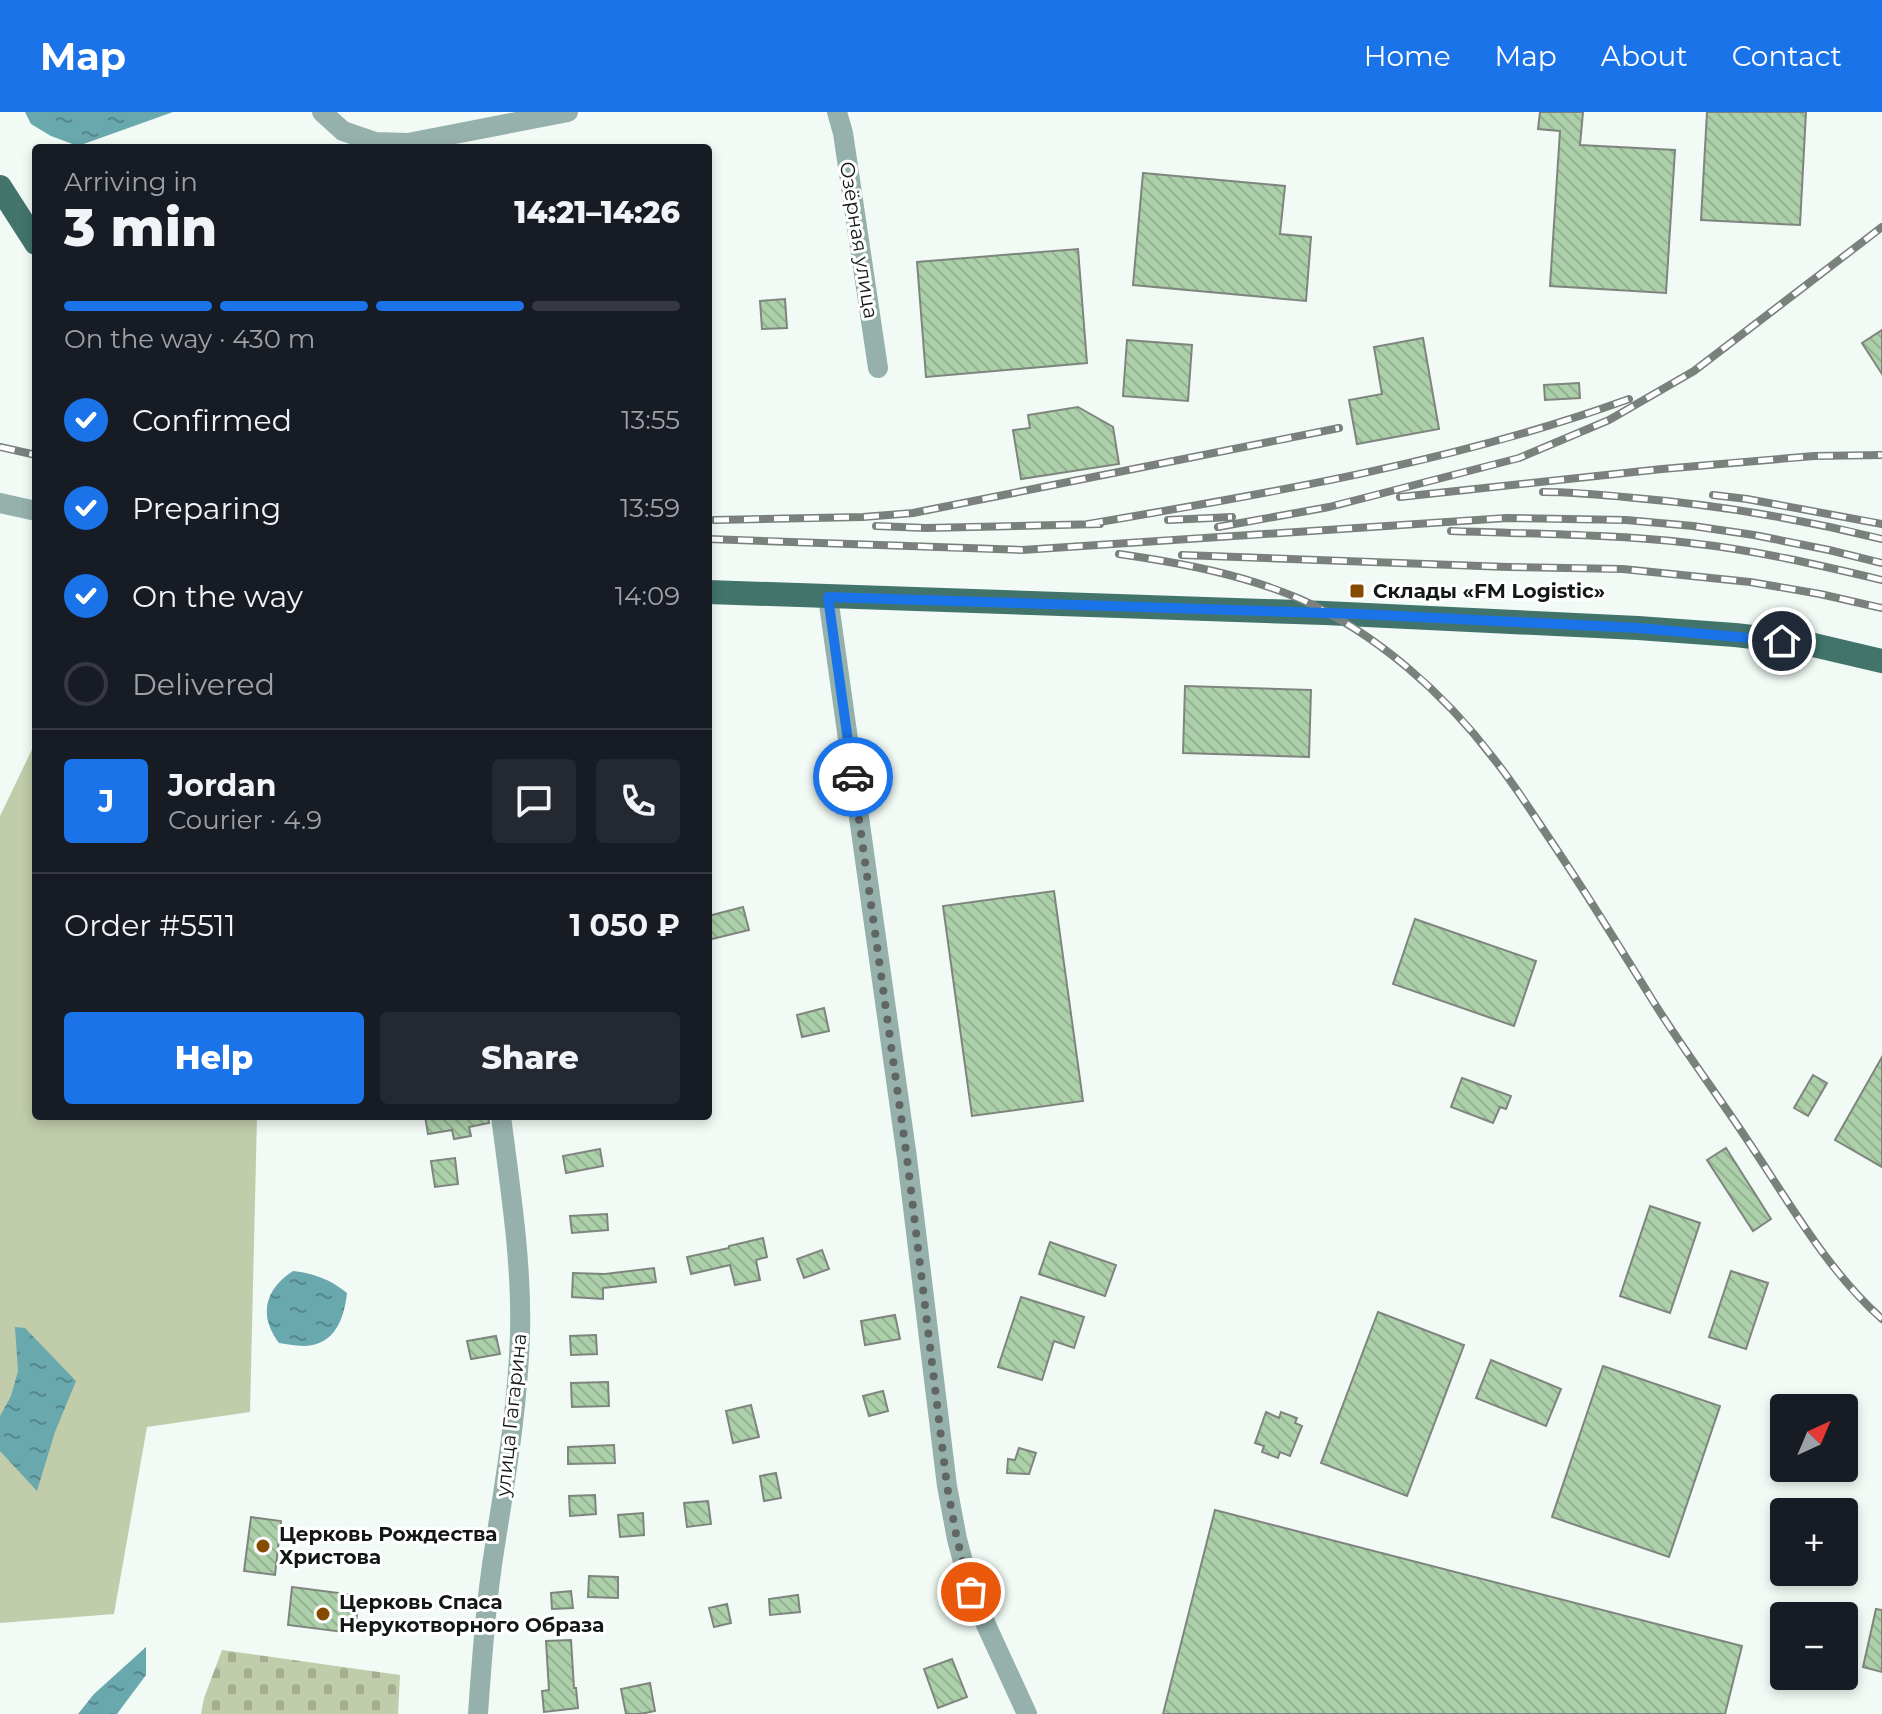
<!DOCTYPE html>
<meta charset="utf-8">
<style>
body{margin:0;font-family:Montserrat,sans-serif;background:#242831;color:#f1f3f6;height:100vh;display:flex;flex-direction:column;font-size:30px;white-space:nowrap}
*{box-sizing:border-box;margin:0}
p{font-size:26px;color:#9ea1a6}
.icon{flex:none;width:44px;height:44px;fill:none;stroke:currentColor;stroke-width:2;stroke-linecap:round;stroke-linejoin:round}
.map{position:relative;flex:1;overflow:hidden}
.drawer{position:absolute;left:32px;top:32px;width:680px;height:976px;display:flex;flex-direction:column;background:#171b24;border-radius:8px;box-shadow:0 4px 12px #0003}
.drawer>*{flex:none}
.needle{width:52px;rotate:44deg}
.tools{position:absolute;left:1770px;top:1282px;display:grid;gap:16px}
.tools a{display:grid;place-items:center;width:88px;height:88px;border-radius:8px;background:#171b24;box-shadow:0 4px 12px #0003;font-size:40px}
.pin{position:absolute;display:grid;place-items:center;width:68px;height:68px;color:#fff;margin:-34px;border:4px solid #fff;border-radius:50%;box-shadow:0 2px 8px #0007}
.courier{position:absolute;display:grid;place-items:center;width:80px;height:80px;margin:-40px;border:6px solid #1a73e8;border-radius:50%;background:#fff;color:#222;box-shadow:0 2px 10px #0007}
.overview em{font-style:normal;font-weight:800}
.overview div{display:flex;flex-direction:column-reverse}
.overview{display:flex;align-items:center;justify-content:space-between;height:136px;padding:0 32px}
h1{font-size:52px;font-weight:800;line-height:60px}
.bar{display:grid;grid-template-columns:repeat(4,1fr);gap:12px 8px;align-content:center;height:96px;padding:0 32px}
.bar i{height:10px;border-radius:6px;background:#363941}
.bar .current{background:#1a73e8}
.bar p{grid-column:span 4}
.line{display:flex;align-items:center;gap:20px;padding:0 32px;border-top:2px solid #363941}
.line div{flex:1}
.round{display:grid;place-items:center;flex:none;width:84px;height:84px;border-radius:8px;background:#242831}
ol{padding:0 32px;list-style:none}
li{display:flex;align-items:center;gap:24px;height:88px}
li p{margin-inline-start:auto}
li .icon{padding:8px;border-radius:50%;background:#1a73e8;color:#fff;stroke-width:4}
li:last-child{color:#9ea1a6}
li i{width:44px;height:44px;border:4px solid #363941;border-radius:50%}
.button{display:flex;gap:16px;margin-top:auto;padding:16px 32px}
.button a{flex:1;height:92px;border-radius:8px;background:#1a73e8;color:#fff;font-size:32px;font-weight:800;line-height:92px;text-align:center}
.button a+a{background:#242831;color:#f1f3f6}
header{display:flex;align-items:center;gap:48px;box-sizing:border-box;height:112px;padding:0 40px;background:#1a73e8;color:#fff}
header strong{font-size:38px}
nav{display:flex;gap:44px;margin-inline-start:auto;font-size:28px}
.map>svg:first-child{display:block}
.cemetery{fill:url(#cemetery-stones)}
.garden{fill:#c1ccaa}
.water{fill:url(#water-ripples)}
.building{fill:url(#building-back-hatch);stroke:#7f857e;stroke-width:2}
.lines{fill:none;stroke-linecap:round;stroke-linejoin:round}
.minor{stroke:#96b0ab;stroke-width:20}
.major{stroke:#42746c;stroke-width:24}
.rail-casing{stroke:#7a817d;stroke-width:8}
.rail{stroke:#fff;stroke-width:5;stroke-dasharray:15;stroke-linecap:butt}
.done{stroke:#616663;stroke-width:8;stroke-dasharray:0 14.4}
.route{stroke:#1a73e8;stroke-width:10}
.poi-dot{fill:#854b00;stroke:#fff;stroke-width:3}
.labels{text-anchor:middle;stroke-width:6;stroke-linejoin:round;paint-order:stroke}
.street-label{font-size:20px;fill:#131715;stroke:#fff}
.poi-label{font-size:20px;font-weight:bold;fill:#131715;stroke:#fff;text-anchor:start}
</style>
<header>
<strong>Map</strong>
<nav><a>Home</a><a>Map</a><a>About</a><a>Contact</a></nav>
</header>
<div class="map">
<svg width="1882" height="1602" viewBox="0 0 1882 1602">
<defs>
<pattern id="cemetery-stones" width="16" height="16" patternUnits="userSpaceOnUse" patternTransform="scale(2)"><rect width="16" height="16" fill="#c1ccaa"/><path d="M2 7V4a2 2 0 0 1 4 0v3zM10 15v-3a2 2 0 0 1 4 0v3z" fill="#a5ae91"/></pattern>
<pattern id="water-ripples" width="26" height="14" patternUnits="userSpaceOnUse" patternTransform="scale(2)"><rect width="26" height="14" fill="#69a8ad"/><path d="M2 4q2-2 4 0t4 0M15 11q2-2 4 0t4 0" fill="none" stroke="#55888c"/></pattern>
<pattern id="building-back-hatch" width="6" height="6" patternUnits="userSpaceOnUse" patternTransform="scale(2)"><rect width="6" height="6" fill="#acd0a9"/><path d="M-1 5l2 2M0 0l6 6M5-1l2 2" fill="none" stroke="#93b291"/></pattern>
</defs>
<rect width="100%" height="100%" fill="#f1faf5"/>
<path class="cemetery" d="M222 1538 400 1563 398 1602H201L204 1586Z"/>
<path class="garden" d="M36 629V1004H257L250 1300 147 1315 114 1502 0 1511V704Z"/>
<path class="water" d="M25 0H173L78 34 51 24 31 12Z
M293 1159C314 1161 331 1168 347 1181 344 1207 335 1232 306 1234 297 1234 287 1232 279 1231 258 1203 265 1177 293 1159Z
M15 1215 25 1216 76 1269 55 1320 37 1379 0 1339V1304L11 1284 18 1259Z
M146 1535V1563L117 1602H78L94 1582Z"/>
<path class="building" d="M1540 0H1583L1580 33 1675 38 1666 181 1550 174 1560 19 1538 17Z
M1707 0H1806L1800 113 1701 108Z
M1143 61 1285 74 1280 122 1311 125 1306 189 1133 173Z
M1078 137 1087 251 926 265 917 150Z
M785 187 787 216 762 217 760 189Z
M1882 218V262L1862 231Z
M1423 226 1439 317 1357 332 1349 288 1382 282 1374 235Z
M1127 228 1192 233 1188 289 1123 284Z
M1579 271 1580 286 1545 288 1544 273Z
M1078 295 1113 315 1119 352 1021 367 1013 318 1030 316 1028 303Z
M1185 574 1311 578 1309 645 1183 641Z
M1054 779 1083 989 972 1004 943 794Z
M743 795 749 818 708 828V804Z
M1415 807 1536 849 1514 914 1393 872Z
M824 896 829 919 802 925 797 903Z
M1882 945V1055L1835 1028Z
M1813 963 1827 971 1808 1004 1794 996Z
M1462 966 1511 984 1506 997 1500 995 1493 1011 1451 995Z
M425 1004H488L489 1011 469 1015 471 1024 454 1027 452 1018 428 1022Z
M1726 1036 1771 1107 1753 1119 1707 1048Z
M600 1037 603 1054 566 1061 563 1044Z
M455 1046 458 1072 435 1075 431 1049Z
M1650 1094 1700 1111 1670 1201 1620 1184Z
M607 1102 608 1118 572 1121 570 1104Z
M763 1126 767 1145 756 1148 760 1168 735 1173 730 1153 691 1162 687 1145 729 1136V1134Z
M1050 1130 1116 1153 1105 1184 1039 1162Z
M822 1138 829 1157 804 1166 797 1147Z
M654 1156 656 1170 603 1176V1187L572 1185 573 1161 605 1162Z
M1731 1159 1768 1171 1746 1237 1709 1225Z
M1021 1185 1084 1205 1074 1236 1054 1229 1042 1268 998 1255Z
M1378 1200 1464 1233 1407 1384 1321 1351Z
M895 1203 900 1227 865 1233 861 1209Z
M596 1223 597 1242 571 1243 570 1224Z
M496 1224 500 1242 471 1247 467 1229Z
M1491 1248 1561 1277 1546 1314 1476 1286Z
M1603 1254 1720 1294 1669 1445 1552 1405Z
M608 1270 609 1294 572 1295 571 1271Z
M883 1279 888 1299 869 1304 863 1284Z
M751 1293 759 1325 733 1331 726 1299Z
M1266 1300 1279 1306 1281 1300 1297 1306 1295 1311 1302 1314 1290 1344 1280 1340 1278 1346 1262 1340 1264 1334 1255 1331Z
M614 1333 615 1351 568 1352V1335Z
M1019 1336 1036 1341 1029 1362 1007 1361 1008 1347 1015 1348Z
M776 1361 781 1386 764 1389 760 1364Z
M595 1383 596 1402 570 1404 569 1384Z
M708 1389 711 1412 687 1415 684 1391Z
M1215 1398 1742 1534 1725 1602H1163Z
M643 1401 644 1423 620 1425 618 1403Z
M251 1405 281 1409 275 1463 244 1459Z
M589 1464 618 1465V1486L588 1485Z
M292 1475 347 1482 346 1492 358 1493 356 1512 344 1511 343 1520 288 1513Z
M571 1479 573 1496 552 1497 551 1481Z
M798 1483 800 1500 770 1503 769 1487Z
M727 1492 731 1511 714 1515 709 1496Z
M1876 1497 1882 1498V1560L1863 1555Z
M571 1528 574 1576H576L578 1596 544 1600 542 1579 549 1578 546 1529Z
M952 1547 967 1585 938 1596 924 1557Z
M650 1571 655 1599 640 1602H626L621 1577Z"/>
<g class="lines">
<path class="minor" d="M322 0 343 19 375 30 408 31 568 0
M837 0 843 21 878 256
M0 391 36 399
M828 485 907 1046 947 1374 957 1427 971 1480 1027 1602
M478 1602C482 1545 486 1489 495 1433 506 1363 518 1293 520 1222 522 1149 510 1076 501 1004"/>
<path class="major" d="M0 75 36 131
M708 480 1325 501 1638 516 1735 523 1805 531 1882 549"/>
<g class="rail-casing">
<path id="rail" d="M0 335 36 343
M1543 380C1574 380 1604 383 1635 386 1718 393 1801 407 1882 427
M1713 383 1747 387 1882 412
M1400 385 1662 357 1814 344 1882 343
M714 408 863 405 913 401 1339 316
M1168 408 1232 405
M1088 412C1270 381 1455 350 1629 287
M876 414 926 416 1100 412
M1218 415 1329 395 1519 346 1609 308 1694 259 1882 115
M1451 419C1530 422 1611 422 1690 431 1755 438 1819 453 1882 468
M708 427 1022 438 1507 406 1626 408 1693 414 1754 423 1829 438 1882 451
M1119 442C1181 451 1242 462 1300 487 1376 521 1444 581 1494 647 1514 672 1531 699 1549 726 1585 779 1619 834 1653 889 1683 937 1717 982 1748 1029 1789 1090 1827 1158 1882 1207
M1182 443 1508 455 1623 457 1750 470 1820 482 1882 496"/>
</g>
<use href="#rail" class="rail"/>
</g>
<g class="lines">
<path class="done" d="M853 665 907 1046 947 1374 957 1427 971 1480"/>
<path class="route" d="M853 665 828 485 1358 502 1638 516 1782 529"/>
</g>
<g class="poi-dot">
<rect x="1349" y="471" width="16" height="16" rx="4"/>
<circle cx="263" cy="1434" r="8"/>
<circle cx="323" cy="1502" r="8"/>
</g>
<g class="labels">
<g class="street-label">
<text transform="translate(859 128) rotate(81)" y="7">Озёрная улица</text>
<text transform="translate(511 1303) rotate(-84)" y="7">улица Гагарина</text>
</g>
<g class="poi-label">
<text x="1373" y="486">Склады «FM Logistic»</text>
<text x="279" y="1429">Церковь Рождества<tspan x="279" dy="23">Христова</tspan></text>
<text x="339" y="1497">Церковь Спаса<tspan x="339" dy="23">Нерукотворного Образа</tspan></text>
</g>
</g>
</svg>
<div class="tools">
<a><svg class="needle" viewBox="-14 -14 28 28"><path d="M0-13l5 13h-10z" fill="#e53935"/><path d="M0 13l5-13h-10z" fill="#9ea1a6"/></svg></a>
<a>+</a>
<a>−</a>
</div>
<div class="pin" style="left:971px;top:1480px;background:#ea580c"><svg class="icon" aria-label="bag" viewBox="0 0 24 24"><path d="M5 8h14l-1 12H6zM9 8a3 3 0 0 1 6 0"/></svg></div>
<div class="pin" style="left:1782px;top:529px;background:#1f2937"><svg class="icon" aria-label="home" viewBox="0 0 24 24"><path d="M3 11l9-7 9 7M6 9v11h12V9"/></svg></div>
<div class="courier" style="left:853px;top:665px"><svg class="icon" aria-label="car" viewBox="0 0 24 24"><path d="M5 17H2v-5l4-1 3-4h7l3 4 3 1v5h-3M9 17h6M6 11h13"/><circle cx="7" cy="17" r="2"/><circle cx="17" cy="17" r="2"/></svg></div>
<section class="drawer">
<div class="overview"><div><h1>3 min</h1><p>Arriving in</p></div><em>14:21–14:26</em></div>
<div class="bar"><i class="current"></i><i class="current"></i><i class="current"></i><i></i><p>On the way · 430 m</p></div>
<ol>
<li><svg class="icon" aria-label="check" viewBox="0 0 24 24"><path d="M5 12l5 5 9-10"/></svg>Confirmed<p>13:55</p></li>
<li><svg class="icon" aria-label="check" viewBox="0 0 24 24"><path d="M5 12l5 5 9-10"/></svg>Preparing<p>13:59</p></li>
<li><svg class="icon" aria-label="check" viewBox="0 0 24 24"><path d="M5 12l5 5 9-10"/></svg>On the way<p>14:09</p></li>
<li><i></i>Delivered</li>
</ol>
<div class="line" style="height:144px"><b class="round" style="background:#1a73e8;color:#fff">J</b><div><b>Jordan</b><p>Courier · 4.9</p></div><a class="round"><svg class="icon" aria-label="chat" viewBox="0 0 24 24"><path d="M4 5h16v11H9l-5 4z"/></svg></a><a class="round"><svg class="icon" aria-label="phone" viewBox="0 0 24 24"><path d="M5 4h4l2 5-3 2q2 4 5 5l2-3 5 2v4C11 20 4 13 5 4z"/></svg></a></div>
<div class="line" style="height:104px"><div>Order #5511</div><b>1 050 ₽</b></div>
<div class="button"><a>Help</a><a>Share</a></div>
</section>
</div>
